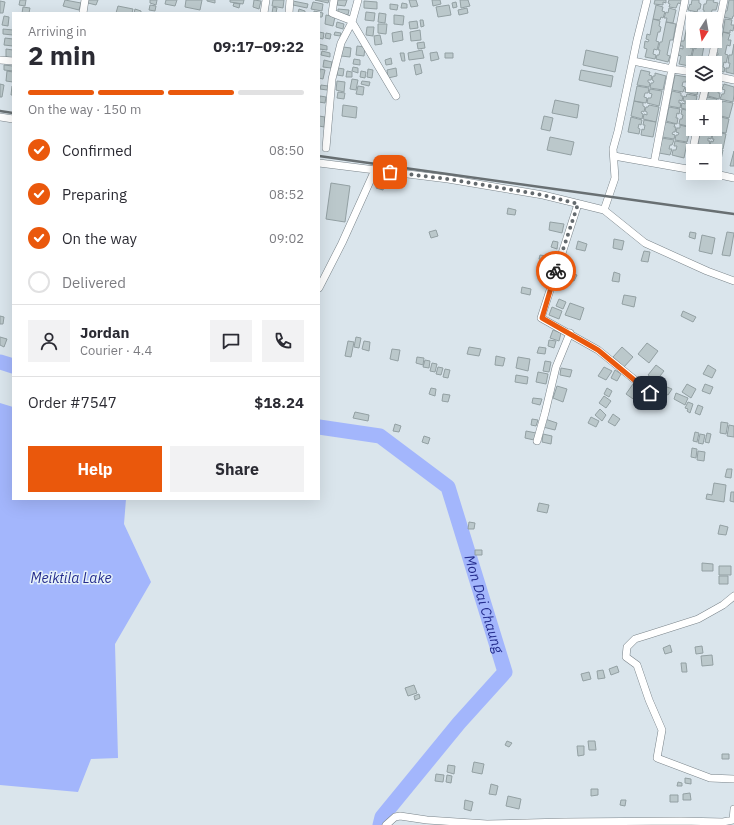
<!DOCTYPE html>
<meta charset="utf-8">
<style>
body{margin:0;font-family:"IBM Plex Sans",sans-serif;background:#f2f2f3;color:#2b2b33;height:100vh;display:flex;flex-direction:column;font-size:15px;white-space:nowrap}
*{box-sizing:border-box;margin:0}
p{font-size:13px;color:#7c7c81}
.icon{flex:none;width:22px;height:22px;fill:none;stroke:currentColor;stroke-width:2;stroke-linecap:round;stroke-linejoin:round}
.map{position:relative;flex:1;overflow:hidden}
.drawer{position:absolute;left:12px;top:12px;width:308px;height:488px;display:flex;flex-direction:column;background:#fff;border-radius:0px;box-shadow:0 4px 16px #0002}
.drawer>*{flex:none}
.needle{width:26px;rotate:191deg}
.tools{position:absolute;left:686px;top:12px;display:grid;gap:8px}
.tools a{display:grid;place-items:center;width:36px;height:36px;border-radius:0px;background:#fff;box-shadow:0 4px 16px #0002;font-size:20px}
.pin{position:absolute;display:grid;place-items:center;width:34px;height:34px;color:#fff;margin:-17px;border-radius:8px;box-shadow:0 2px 6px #0006}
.courier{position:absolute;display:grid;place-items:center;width:40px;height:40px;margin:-20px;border:3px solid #ea580c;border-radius:50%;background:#fff;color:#222;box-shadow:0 1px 5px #0007}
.overview em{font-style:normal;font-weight:700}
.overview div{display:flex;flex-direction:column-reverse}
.overview{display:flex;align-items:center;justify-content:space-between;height:68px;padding:0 16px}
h1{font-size:26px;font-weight:700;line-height:30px}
.bar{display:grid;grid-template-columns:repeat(4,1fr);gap:6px 4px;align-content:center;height:48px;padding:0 16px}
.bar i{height:5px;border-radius:3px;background:#e1e1e2}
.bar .active{background:#ea580c}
.bar p{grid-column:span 4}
.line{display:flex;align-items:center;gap:10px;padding:0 16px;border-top:1px solid #e1e1e2}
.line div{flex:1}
.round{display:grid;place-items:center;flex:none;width:42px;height:42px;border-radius:0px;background:#f2f2f3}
ol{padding:0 16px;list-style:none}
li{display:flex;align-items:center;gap:12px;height:44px}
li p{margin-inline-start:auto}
li .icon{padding:4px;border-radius:50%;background:#ea580c;color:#fff;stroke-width:4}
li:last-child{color:#7c7c81}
li i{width:22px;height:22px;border:2px solid #e1e1e2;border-radius:50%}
.button{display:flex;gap:8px;margin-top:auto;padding:8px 16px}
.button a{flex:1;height:46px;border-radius:0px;background:#ea580c;color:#fff;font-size:16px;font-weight:700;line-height:46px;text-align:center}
.button a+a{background:#f2f2f3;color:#2b2b33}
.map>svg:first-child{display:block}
.water{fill:#a3b6fc}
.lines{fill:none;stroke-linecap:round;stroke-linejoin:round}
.river{stroke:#a3b6fc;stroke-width:15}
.building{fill:#bbc8cb;stroke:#93a0a3}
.minor-casing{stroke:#7a848a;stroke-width:8}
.minor{stroke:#fff;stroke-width:7}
.rail{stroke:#686f72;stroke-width:2.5}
.done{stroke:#646a6e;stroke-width:4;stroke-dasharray:0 7.2}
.route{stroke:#ea580c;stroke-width:5}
.labels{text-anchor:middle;stroke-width:3;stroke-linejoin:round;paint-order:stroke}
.water-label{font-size:14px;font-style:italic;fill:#252d8e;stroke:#e7f2f9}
</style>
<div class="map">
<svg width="734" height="825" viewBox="0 0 734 825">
<rect width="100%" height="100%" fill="#dae5ec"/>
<path class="water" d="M0 403 13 407V499H126L124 524 151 582 115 644 118 758 91 759 78 792 0 785Z"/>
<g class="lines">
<g class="river">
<path d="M0 362 13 366"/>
<path id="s1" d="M319 427 380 436 448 487 505 672 459 723 382 817 380 825"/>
</g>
</g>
<path class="building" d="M20 0H26L25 6 19 5Z
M65 0 81 3 79 10 63 6Z
M89 0H98L96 5 88 3Z
M150 0H157L156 5 150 3Z
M166 0H177L175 6 165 4Z
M186 0H202L200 10 185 7Z
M207 0H215V3L207 1Z
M230 0H244L243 4 230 2Z
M254 0 261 1 259 9 253 7Z
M273 0H284L283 8 272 6Z
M315 0H329L328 3Z
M338 0H347L345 6 337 5Z
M409 0H416L418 6 411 7Z
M432 0H440L441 4 433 6Z
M460 0H468L470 6 461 8Z
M655 0H666V3L663 2V5L654 4Z
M669 0H682V4L678 3 676 8 669 7 670 4 668 3Z
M692 0H699V3L701 4 700 9H698L697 12 688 10 690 4 691 5Z
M707 0H714L713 2 718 3 716 10H712L711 15 704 14V10H703L704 4H706Z
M729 0H734V16H733L732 19 724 17 725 11H727Z
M0 1 5 2 3 13H0Z
M293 1 308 4 307 8 293 5Z
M364 1 377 2V9L364 8Z
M313 2 323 4 322 11 311 9Z
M456 2 457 7 453 8 452 3Z
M234 3 240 4 239 8 233 6Z
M402 3 407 4V8H401Z
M390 4 398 5 397 10 390 9Z
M150 5 156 6 155 11 149 10Z
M449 5 451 15 438 17 436 7Z
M656 5 663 7 662 11 665 12 663 18 661 17 660 20 653 19Z
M118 6 133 9 132 13H116Z
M23 7 30 8 29 13H22Z
M273 7 277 8 276 13H272Z
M467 8 468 13 459 15 458 10Z
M669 8 676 10 673 23 666 22 667 18H664L666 12 668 13Z
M135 9 141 11V13H134Z
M299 9 305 11V13H298Z
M338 9 349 10 348 15 338 14Z
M314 11 323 13 322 17H319V13H314Z
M366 12 375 13 374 21 365 20Z
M690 12 697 14 696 18 699 19H693V27L687 25Z
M379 13 386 14 385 23 378 22Z
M326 15 335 17 333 26 325 24Z
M394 15 404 16 403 25 394 24Z
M704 15 710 16V19H703Z
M4 16 9 17 8 26 2 25Z
M653 19 660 21 659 26 661 27 660 32H658L656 41 659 42 657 50 654 49 653 54 656 55 655 59 645 57 647 49 644 48 645 41 648 42 649 40 646 39 647 34 650 35Z
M725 19 732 20 731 25H734L733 31 730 30V33L723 32Z
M420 20H423L424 26 421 27Z
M417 21 418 28 410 29 409 22Z
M337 22 344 24 343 29 336 27Z
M666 22 676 24 673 40H670L667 55 670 56 668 62 656 59 657 55H659L660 50H658L660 42H662Z
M378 24H387L386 34 378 33Z
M687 26 693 27V39L692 38 690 48H693L691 56H688L687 61H690L689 66 679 64 681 56 678 55 679 48 683 49V46H680L681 41H684Z
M367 27H374L373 36 366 35Z
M3 29 13 30V35L3 34Z
M420 30 421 40 411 41 410 32Z
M402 31 403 40 393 42 392 33Z
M319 32 324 33 323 39 319 38Z
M335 32 341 33 340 36 334 35Z
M723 32 730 34 728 40H731L730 46 727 45 725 54 728 55 726 63 724 62 723 67 725 68 724 72 715 70 716 62 713 61 714 54 718 55V53L715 52 716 47 719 48Z
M326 33 331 34 330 39 325 38Z
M380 35 382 44 375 45 374 36Z
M5 38 13 39V46L4 45Z
M698 41H708L707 47 704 46 701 62 704 63H693V66H690L691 61 694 62 695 57 692 56 694 48 696 49Z
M424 42 425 48 418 49 417 43Z
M319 44 327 46V50L319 49Z
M734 44V74L726 72V68H729L730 63H728L729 55H732Z
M357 46 365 47 364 56 356 55Z
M343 47 351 48 350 57 341 56Z
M6 49 13 50V58L6 57Z
M422 50 424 58 409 60 408 53Z
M586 50 618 57 615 72 583 65Z
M322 51 330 53V57L321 55Z
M437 52 439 59 431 61 430 53Z
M400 53H404L405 61H402Z
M445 53H453V58H445Z
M391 58 392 64 386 65 385 60Z
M354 59 360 60V65L353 64Z
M324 60 332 62 331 68 323 67Z
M420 64 422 73 416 75 414 65Z
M4 65 13 66V71L4 70Z
M353 67 358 68V73L352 71Z
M338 68 344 69 343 76 337 75Z
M396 68 397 76 388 78 387 70Z
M320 69 325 70 323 79 319 78Z
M368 69 373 70 372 78 367 77Z
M581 70 613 76 611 87 579 80Z
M641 70 650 72 649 75 652 76 651 80H648V82L650 83 649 87 637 85Z
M7 71 13 72V82L6 81Z
M347 71 352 72V77H346Z
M361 71 366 72 365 78 360 77Z
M655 73 666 76 663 90 650 88 651 83H653L654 81 652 80 653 76H655Z
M675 75 687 77 686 82H683L682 86 685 87 683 92 672 90Z
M688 78 693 79V85H699L697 95 685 92 686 87H689L690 83H687Z
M352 79 358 80 356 90 350 89Z
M337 81 345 82 344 92 336 90Z
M362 81 370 82 369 86 361 84Z
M715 83 722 84 721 89 719 88 718 93H720L719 99 708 96 710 85H715Z
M0 84 4 85 2 97H0Z
M724 84 734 87V95L733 102 720 99 722 94H724L725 90 722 89Z
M321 85 328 86 327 90 320 89Z
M12 86 13 87V95H11Z
M358 86 364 87 363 95 356 94Z
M637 86 649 88 648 93H645L644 97 647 98 646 103 634 101Z
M650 89 662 91 659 106 647 103 648 98H651L652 94 649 93Z
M672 91 681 93V96H683L682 101 679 100V103H681L680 108 669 106Z
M338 92 345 93 344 99 337 98Z
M687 94 697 96 695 107H693V111L681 108 682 103 685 104V101H683L684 96 686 97Z
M320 96 326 97 325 103 319 102Z
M707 97 717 99 716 102 718 103 717 108 705 107Z
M555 100 579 105 577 118 552 113Z
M634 101 643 103V106L645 107 644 112 642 111 641 113 643 114 642 119 631 116Z
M722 101 733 103 729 118 717 115 718 110 720 111 721 108H718L719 103H722Z
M343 105 357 107 356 118 342 116Z
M649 105 659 107 656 122 643 119 644 114 647 115V112L645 111 646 107H648Z
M669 107 680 109 679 114 677 113 676 118H678L677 124 666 121Z
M682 109 693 112 691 127 679 124 680 119H682L683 115 681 114Z
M319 116 325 117 324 127 319 126Z
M544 116 553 118 550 131 541 129Z
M717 116 729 119 726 133 714 131 715 125 718 126 719 121H716Z
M631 117 642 120 641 125 639 124 638 128 640 129 639 134 628 132Z
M644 120 656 122 653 137 641 135 642 129 644 130 645 125H643Z
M665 122 675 124 674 127H676L675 132H673L672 134 675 135 674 139 662 137Z
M680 125 691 128 687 142 675 140 676 135H678L679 133 676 132 677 128H680Z
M701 129 710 131 709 134H712L711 139 708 138V141H710L709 146 698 144Z
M716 132 726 134 723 149 710 146 711 141 713 142 714 139H712L713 134 715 135Z
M550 137 574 142 571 155 547 150Z
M662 138 674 140 672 145H670L669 149H672L670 155 659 153Z
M675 141 687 143 684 158 672 155 673 150H676L677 146H674Z
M698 145 709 147 708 151H696Z
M710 147 723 150 720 165 715 164V151H710Z
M734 151V166H730Z
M378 181 385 183 383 190 376 188Z
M331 183 350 186 345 222 326 219Z
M508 208 516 210 515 215 507 214Z
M550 222 564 224 562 233 549 230Z
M436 230 438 236 431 238 429 232Z
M690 232 696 233 695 239 689 237Z
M727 232 734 233 730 256 722 255Z
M702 235 715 238 712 254 699 251Z
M614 239 624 241 622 250 613 248Z
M553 241 558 242 557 249 551 247Z
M578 241 587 244 585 251 576 249Z
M644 251 650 252 648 262 641 261Z
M540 255 546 256 545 261 539 259Z
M561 269 566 271 564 275 559 274Z
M568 272 577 275 574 281 566 279Z
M614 272 620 274 619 282 612 281Z
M522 287 531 289 530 295 521 293Z
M624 295 636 297 634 307 622 304Z
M559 299 566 302 563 309 556 306Z
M570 303 584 308 580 320 565 315Z
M552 307 562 311 559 319 549 315Z
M683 311 696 317 693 322 681 316Z
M0 316 4 317 3 324H0Z
M553 330 561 333 559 341 550 338Z
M0 337 7 339 4 347 0 345Z
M356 337 361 338 359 348 354 347Z
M549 340 556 341 554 348 548 346Z
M348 341 354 342 351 357 345 356Z
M364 341 370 342 369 351 362 349Z
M647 343 658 351 649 363 638 354Z
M469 347 481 349 479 356 467 354Z
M539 347 546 348 545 354 537 353Z
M622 347 633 357 624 367 613 357Z
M392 349 400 350 398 361 390 359Z
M496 356 505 358 503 366 495 365Z
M417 357 424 358 423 365 416 363Z
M518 357 530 359 528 371 516 368Z
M425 360 430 361 429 368 423 367Z
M545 361 551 362 549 372 543 371Z
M432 363 437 364 435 372 430 371Z
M656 365 664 371 656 381 648 375Z
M708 365 716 370 712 378 703 374Z
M438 367 443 368 441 375 436 374Z
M604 367 612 371 606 380 598 376Z
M561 368 572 370 570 377 560 375Z
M445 369 450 370 448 378 443 377Z
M615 370 621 374 617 381 611 378Z
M538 372 548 374 546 384 536 382Z
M516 375 528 377 527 384 515 382Z
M633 384 643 392 636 401 626 394Z
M687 384 696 389 691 398 682 392Z
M705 384 713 387 710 394 702 391Z
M557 386 567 389 563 402 553 398Z
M667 387 672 389 668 395 664 393Z
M431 388 436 389 435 396 429 394Z
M607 388 612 391 609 397 604 394Z
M676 393 688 398 685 405 674 399Z
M443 394 450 395 448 402 442 401Z
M604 396 611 401 606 408 599 403Z
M533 398 542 399 540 405 532 403Z
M688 402 693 404 690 413 687 411 688 409 685 408Z
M698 405 703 407 700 415 695 413Z
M600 409 606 415 602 421 595 415Z
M355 412 369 415 368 421 353 418Z
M613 414 620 419 615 426 608 422Z
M591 417 599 421 596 427 588 423Z
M532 419 538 420 536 426 531 425Z
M545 419 557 423 555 430 543 427Z
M721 422 728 423 726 434 720 433Z
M395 424 401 426 399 432 393 431Z
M729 425 734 426V437L727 436Z
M526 431 536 433 534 440 525 438Z
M695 432 699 433 697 442 693 441Z
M707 433 711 434 709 443 705 442Z
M543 434 552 436 551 444 542 442Z
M700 434 705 435 703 444 698 443Z
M424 436 430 438 428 444 422 442Z
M692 448 697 449 696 458 691 457Z
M698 451 705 452 704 461 697 460Z
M727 469H732L731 478 725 477Z
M714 483 726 485 724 502 706 499 707 494 712 495Z
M731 492H734V502L730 501Z
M539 503 549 505 547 513 537 511Z
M469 522 475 523 474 529H468Z
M720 525 728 527 726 535 718 534Z
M475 550H482V555H475Z
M702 563 713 564V571H702Z
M719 566H731V575H719Z
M719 576H728V584H719Z
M670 645 672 652 665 654 663 648Z
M702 646 703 653 696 654 695 647Z
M712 655 713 665 702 666 701 656Z
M681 663H686L687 672H682Z
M617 666 619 672 611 675 609 669Z
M603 670 605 678 598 679 597 671Z
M589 672 591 679 583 681 581 674Z
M414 685 417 693 408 696 405 688Z
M419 694 420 698 415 700 414 696Z
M507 741 512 743 509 747 505 745Z
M588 741H595L596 750H589Z
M577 746H584V755L578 756Z
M722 754H729V759H722Z
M474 762 484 764 482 774 472 772Z
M448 765 455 766 454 774 447 772Z
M436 774 444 775 443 782 435 781Z
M447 775 452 776 451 783 446 782Z
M685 778 691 779V784L685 783Z
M678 782 682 783V786H677Z
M491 784 498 786 496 795 489 794Z
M591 789H598V795L591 796Z
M690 793 691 800H683V794Z
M670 795H678V802H670Z
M508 796 521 799 519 809 506 806Z
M465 800 473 802 471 811 464 809Z
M621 800H626L625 806 620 805Z"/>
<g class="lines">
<g class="minor-casing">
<path id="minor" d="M334 0 332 13 350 20 352 22 396 96
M647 0 637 40 618 131 613 149 615 178 604 210 645 243 707 271 734 281
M83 13 85 0
M264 13 266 0
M289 13 290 0
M0 60 13 61
M633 61 672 69 693 72
M711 63 724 0
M715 76 734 80
M701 107 706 85
M0 117 13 119
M326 148 332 79 341 43 352 22 358 0
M614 156 693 170
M319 163 448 179 543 195 604 210
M654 163 685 0
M689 169 697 129
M711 173 734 178
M578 204 541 318 598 350 651 393
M319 288 342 243 375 170
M537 441 545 413 556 367 570 333
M734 596 723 605 698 619 651 634 635 639 627 647 626 657 637 665 649 700 662 730 657 758 710 778 734 779
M386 825 395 817 400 816 427 820 487 824 564 822 681 821 723 822 733 820 734 809"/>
</g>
<use href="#minor" class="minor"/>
<path class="rail" d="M0 111 13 113
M319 156 734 214"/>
</g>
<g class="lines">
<path class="done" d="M390 172 448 179 543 195 578 204 556 271"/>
<path class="route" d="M556 271 542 318 598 350 650 393"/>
</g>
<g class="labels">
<g class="water-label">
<text x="71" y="583">Meiktila Lake</text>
<text dy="5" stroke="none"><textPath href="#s1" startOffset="269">Mon Dai Chaung</textPath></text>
</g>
</g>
</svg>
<div class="tools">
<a><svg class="needle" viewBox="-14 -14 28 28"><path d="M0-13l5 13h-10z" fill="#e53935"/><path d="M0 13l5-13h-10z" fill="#7c7c81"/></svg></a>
<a><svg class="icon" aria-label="layers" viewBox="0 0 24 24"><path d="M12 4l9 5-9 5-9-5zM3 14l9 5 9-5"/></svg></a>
<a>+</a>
<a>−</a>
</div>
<div class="pin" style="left:390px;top:172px;background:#ea580c"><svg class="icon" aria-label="bag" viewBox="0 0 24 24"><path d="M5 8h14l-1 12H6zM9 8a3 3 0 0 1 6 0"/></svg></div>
<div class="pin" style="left:650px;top:393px;background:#1f2937"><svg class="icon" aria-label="home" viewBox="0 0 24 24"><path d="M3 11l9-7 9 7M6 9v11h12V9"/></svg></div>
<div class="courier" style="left:556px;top:271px"><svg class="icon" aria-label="bike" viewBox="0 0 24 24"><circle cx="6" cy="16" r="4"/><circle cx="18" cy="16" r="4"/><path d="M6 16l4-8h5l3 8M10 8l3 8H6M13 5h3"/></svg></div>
<section class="drawer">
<div class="overview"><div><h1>2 min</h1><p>Arriving in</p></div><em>09:17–09:22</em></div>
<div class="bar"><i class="active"></i><i class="active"></i><i class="active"></i><i></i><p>On the way · 150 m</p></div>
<ol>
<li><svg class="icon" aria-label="check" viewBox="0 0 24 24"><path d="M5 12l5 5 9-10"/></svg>Confirmed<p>08:50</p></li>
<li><svg class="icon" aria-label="check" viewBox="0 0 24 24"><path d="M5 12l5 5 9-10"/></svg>Preparing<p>08:52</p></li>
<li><svg class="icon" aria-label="check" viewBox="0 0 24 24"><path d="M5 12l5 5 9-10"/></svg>On the way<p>09:02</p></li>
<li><i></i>Delivered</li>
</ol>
<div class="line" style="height:72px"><a class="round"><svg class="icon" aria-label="person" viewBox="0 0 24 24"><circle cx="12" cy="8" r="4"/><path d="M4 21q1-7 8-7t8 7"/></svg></a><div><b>Jordan</b><p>Courier · 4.4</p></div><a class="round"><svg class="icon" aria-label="chat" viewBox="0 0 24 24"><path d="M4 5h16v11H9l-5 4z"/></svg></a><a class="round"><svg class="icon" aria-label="phone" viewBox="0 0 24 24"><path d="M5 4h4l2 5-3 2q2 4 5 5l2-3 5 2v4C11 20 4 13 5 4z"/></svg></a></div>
<div class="line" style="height:52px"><div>Order #7547</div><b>$18.24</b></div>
<div class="button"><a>Help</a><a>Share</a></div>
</section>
</div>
